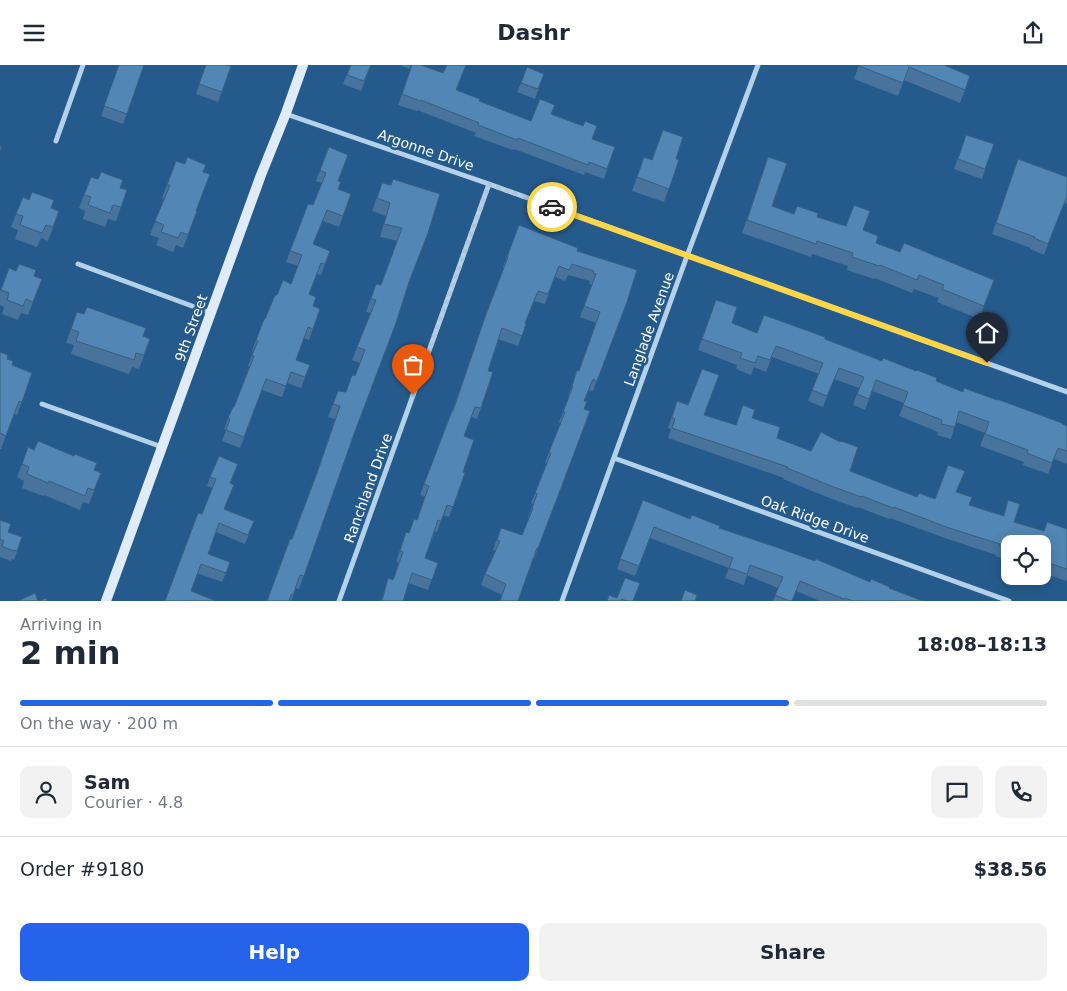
<!DOCTYPE html>
<meta charset="utf-8">
<style>
body{margin:0;font-family:"DejaVu Sans",sans-serif;background:#f2f2f3;color:#1f2937;height:100vh;display:flex;flex-direction:column;font-size:19px;white-space:nowrap}
*{box-sizing:border-box;margin:0}
p{font-size:16px;color:#747a83}
.icon{flex:none;width:28px;height:28px;fill:none;stroke:currentColor;stroke-width:2;stroke-linecap:round;stroke-linejoin:round}
.map{position:relative;height:536px;overflow:hidden}
.drawer{display:flex;flex-direction:column;background:#fff;flex:1}
.drawer>*{flex:none}
.controls{position:absolute;left:1001px;top:470px;display:grid;gap:10px}
.controls a{display:grid;place-items:center;width:50px;height:50px;border-radius:10px;background:#fff;box-shadow:0 2px 12px #0003;font-size:25px}
.pin{position:absolute;display:grid;place-items:center;width:42px;height:42px;color:#fff;margin:-51px -21px;border-radius:50% 50% 50% 0;rotate:-45deg;box-shadow:0 0 5px #0007}
.pin .icon{rotate:45deg}
.courier{position:absolute;display:grid;place-items:center;width:50px;height:50px;margin:-25px;border:4px solid #ffd54a;border-radius:50%;background:#fff;color:#222;box-shadow:0 1px 6px #0007}
.summary em{font-style:normal;font-weight:600}
.summary div{display:flex;flex-direction:column-reverse}
.summary{display:flex;align-items:center;justify-content:space-between;height:85px;padding:0 20px}
h1{font-size:32px;font-weight:600;line-height:38px}
.bar{display:grid;grid-template-columns:repeat(4,1fr);gap:8px 5px;align-content:center;height:60px;padding:0 20px}
.bar i{height:6px;border-radius:4px;background:#e0e1e3}
.bar .active{background:#2563eb}
.bar p{grid-column:span 4}
.line{display:flex;align-items:center;gap:12px;padding:0 20px;border-top:1px solid #e0e1e3}
.line div{flex:1}
.round{display:grid;place-items:center;flex:none;width:52px;height:52px;border-radius:10px;background:#f2f2f3}
.button{display:flex;gap:10px;margin-top:auto;padding:10px 20px}
.button a{flex:1;height:58px;border-radius:10px;background:#2563eb;color:#fff;font-size:20px;font-weight:600;line-height:58px;text-align:center}
.button a+a{background:#f2f2f3;color:#1f2937}
header{display:flex;justify-content:space-between;align-items:center;height:65px;padding:0 20px;background:#fff;font-size:22px;font-weight:600}
.map>svg:first-child{display:block}
.lines{fill:none;stroke-linecap:round;stroke-linejoin:round}
.street{stroke:#b4d1ea;stroke-width:5}
.secondary{stroke:#dfecf8;stroke-width:10}
.wall{fill:#47739c}
.building{fill:#5286b5;stroke:#395e7f}
.done{stroke:#b3c6d7;stroke-width:5;stroke-dasharray:0 9}
.route{stroke:#ffd54a;stroke-width:6}
.labels{text-anchor:middle;stroke-width:5;stroke-linejoin:round;paint-order:stroke}
.street-label{font-size:14px;fill:#fff;stroke:#255b8c}
</style>
<header><svg class="icon" aria-label="menu" viewBox="0 0 24 24"><path d="M4 6h16M4 12h16M4 18h16"/></svg>Dashr<svg class="icon" aria-label="share" viewBox="0 0 24 24"><path d="M12 15V3M7 8l5-5 5 5M5 13v7h14v-7"/></svg></header>
<div class="map">
<svg width="1067" height="536" viewBox="0 0 1067 536">
<rect width="100%" height="100%" fill="#255b8c"/>
<g class="lines">
<path class="street" d="M286 49 489 119 1067 327
M56 76 83 0
M78 199 211 248
M42 339 162 382
M614 393 1009 536
M339 536 489 119
M562 536 687 191 758 0"/>
<path class="secondary" d="M106 536 261 110 286 48 303 0"/>
</g>
<path class="wall" d="M119 0H144L123 59 101 51Z
M206 0 231 1 218 37 196 29Z
M351 0H371L361 26 343 19Z
M400 0H411L409 4Z
M412 0 457 25 479 36 531 56 551 49 592 74 615 82 604 114 585 107 584 110 514 84 513 85 474 71 476 68 417 45V46L398 40Z
M859 0H944L970 11 960 38 904 15 898 31 854 14Z
M544 9 535 34 517 27 521 18Z
M966 70 994 79 982 114 954 104Z
M348 90 338 116V124L351 129 339 162 323 156 313 179 330 186 321 210 317 209 309 229 313 241 320 244 309 275 304 273 296 295 310 300 301 323 287 318 282 332 262 325 240 383 222 376 226 365 224 364 233 342H234L249 302 248 301 253 287 252 286 256 275 277 230 291 219 298 201 286 197 308 139 313 140 322 118 316 116 320 105Z
M644 92 652 95 676 94 679 95 664 137 632 126Z
M768 92 772 141 794 149 817 152 846 161 863 165 876 178 900 187 994 215 979 254 937 237 939 233 914 224 912 228 875 213 874 214 847 205 848 201 812 189 811 192 742 168Z
M1018 94 1067 112V139L1064 138 1044 190 1030 184 1031 183 992 169Z
M176 96 197 146 183 183 176 180 173 187 156 180 159 173 150 170 164 134 162 133Z
M91 112 127 125 116 156 108 154 105 162 83 154 85 146 79 143Z
M382 118 391 120 440 129 408 221 351 377 299 524 296 523 291 536H267L292 474 313 419 335 354 328 352 338 326 346 327 355 311 360 298 352 295 371 248 366 247 376 219 381 220 398 176 380 172 386 151 372 146Z
M23 132 51 143 54 160 48 176 41 173 37 182 15 174 18 165 11 162Z
M519 160 577 186 637 205 593 326 589 325 584 336V344L590 346 534 494 533 493 502 530 481 520 485 509 496 486 493 485 501 463 522 470 529 454 528 453 533 439 531 438 547 399 545 398 561 358 559 357 569 332H568L577 305 579 306 596 258 580 252 592 220 589 219 590 216 568 210 565 216 555 212 545 239 534 236 525 258 526 259 518 281 498 274 488 306 481 343 477 354 471 352 464 371 463 407 465 408 449 452 443 450 437 467 435 466 425 493 438 498 428 525 408 518 403 536H381L388 513 393 515 399 498 396 497 406 467 409 468 417 455 425 432 420 430 452 346 504 203 503 202Z
M9 203 42 214 28 250 21 248 18 255 2 249 4 242 0 240V226Z
M716 235 732 258 757 268 825 274 963 327 1067 361V399L1054 394 1048 409 1023 400 1024 397 980 381 985 368 956 357 951 374 937 370 938 367 899 351 904 338 872 326 865 345 853 340 859 323 834 314 823 342 808 336 819 309 772 292 766 307 754 302 751 310 736 304 737 300 698 285Z
M77 247 150 274 139 304 132 302 129 309 71 289 74 280 66 278Z
M0 287 12 300 32 308 17 350 14 349 1 384H0Z
M677 336 688 340 704 350 736 360 752 353 777 373 850 406 917 432 935 434 957 428 969 440 1003 451 1008 435 1014 457 1044 466 1067 464V516L1042 508V479H1010V496L995 491 996 490 945 473 890 453 889 454 858 442 857 443 827 432 783 414 784 413 668 373 671 364 668 363Z
M22 399 94 406 101 408 89 439 83 437 80 445 44 430 43 431 22 423 24 416 17 412Z
M210 412 230 418 224 444 254 456 245 479 216 467 208 489 226 508 222 517 197 508 165 536 213 423 207 421Z
M643 435 690 454 719 463 923 536H820L796 526 792 536H773L778 523 747 510 744 520 725 513 729 503 650 473 635 511 617 504Z
M0 455 8 467 22 472 14 495 12 494 11 496 0 492Z"/>
<path class="building" d="M119 0H144L127 49 104 41Z
M206 0H226L231 1 222 27 199 19Z
M351 0H371L364 16 347 10Z
M412 0H421L443 8 447 0H466L456 25 480 34 479 36 531 56 540 34 555 40 551 49 583 61 585 56 597 61 592 74 615 82 607 104 589 97 588 100 518 73 517 75 478 60 479 58 421 35 420 36 402 29Z
M859 0H944L970 11 965 25 909 2 903 18 859 1Z
M527 2 544 9 538 24 521 18Z
M663 65 683 72 676 94 679 95 669 124 637 112 644 92 652 95Z
M966 70 994 79 985 104 958 94Z
M0 81H2L0 88Z
M329 82 348 90 338 116 341 117 338 124 351 129 343 151 327 145 313 179 330 186 325 199 321 198 309 229 316 232 313 241 320 244 313 264 308 262 296 295 310 300 305 312 291 307 286 321 266 314 244 372 226 365 230 354 228 353 233 342H234L254 291 252 290 258 276 256 275 264 254H265L275 230H277L283 215 291 219 302 190 290 186 308 139 313 140 326 108 320 105Z
M187 92 206 100 203 107 210 109 196 146H197L188 170 181 167 178 173 161 167 164 160 155 156 170 120H167L176 96 185 99Z
M768 92 787 98 772 141 794 149 797 141 818 148 817 152 846 161 854 140 870 146 863 165 878 171 876 178 900 187 904 178 994 215 984 241 942 224 944 220 919 210 917 215 880 200 879 201 852 192 853 188 817 176 816 179 747 155Z
M1018 94 1067 112V131L1048 179 1034 173 1035 172 996 158Z
M101 107 123 115 120 123 127 125 121 142 113 140 110 148 88 140 91 132 84 130 91 112 98 114Z
M393 114 440 129 428 168 409 217 396 258 354 369 304 511 300 510 293 530H291L289 536H267L290 474H292L317 408 340 341 333 339 338 326 346 327 352 310 355 311 365 285 357 282 376 235 371 234 376 219 381 220 402 163 384 159 390 138 377 133 382 118 391 120Z
M32 127 54 135 51 143 59 146 53 162 46 160 42 168 20 160 23 151 16 149 23 132 29 135Z
M519 160 578 183 577 186 637 205 627 237 597 316 593 314 584 336 587 337 584 344 590 346 558 431 538 483H537L518 536H500L506 519 485 509 500 476 497 475 501 463 522 470 533 443H532L537 429 535 428 551 388 549 387 565 347H563L573 321H572L577 305 579 306 600 247 584 241 596 209 593 208 594 206 572 199 569 205 559 201 548 229 538 226 525 258 526 259 522 271 502 263 488 306 493 307 481 343 475 342 464 371 474 375 463 407 465 408 453 442 447 440 441 456 438 455 425 493 438 498 432 515 412 508 403 536H382L388 513 393 515 403 487 400 486 406 467 409 468 414 454 417 455 429 421 424 419 452 346H453L485 252 508 192H507Z
M19 199 36 205 34 211 42 214 33 237 26 234 23 241 7 235 9 228 1 225 9 203 16 206Z
M716 235 737 242 732 258 757 268 764 250 825 272V274L882 296 883 293 916 306 917 305 937 313 936 316 963 327 964 323 997 335V334L1062 358V359L1067 361V386L1058 383 1052 398 1027 388 1028 385 985 369 989 357 959 346 955 362 941 359 942 355 903 340 908 327 876 315 869 334 857 329 864 312 839 303 827 331 812 325 823 298 776 281 770 295 758 291 755 298 740 293 742 288 702 274Z
M87 242 146 263 143 271 150 274 144 290 136 288 134 295 76 276 79 267 71 264 77 247 84 249Z
M0 287 8 290 7 294 13 296 12 300 32 308 22 337 19 336 6 371 0 368Z
M702 304 719 310 704 350 736 360 743 340 755 345 752 353 780 362 777 373 811 386 821 367 840 377 841 376 858 382 850 406 917 432 919 428 935 434 948 400 965 406 956 427 972 432 969 440 1004 451 1008 435 1020 439 1014 457 1044 466 1047 457 1067 464V504L1042 496V479H1010V484L999 481 1000 479 949 463 894 442 893 443 862 431 861 432 831 421 787 403 788 402 672 363 675 354 672 352 677 336 688 340Z
M38 376 74 391 75 389 97 398 94 405 101 408 94 425 88 423 85 431 49 416 48 418 27 409 29 402 22 399 28 382 34 385Z
M219 391 238 399 230 418 234 420 224 444 254 456 248 470 219 458 208 489 230 497 226 508 201 499 191 526 214 535V536H165L198 448 202 449 216 414 210 412Z
M643 435 690 454 692 450 720 461 719 463 779 483 815 496 816 494 870 517 871 514 890 522 889 523 923 536H853L845 533 844 534 800 516 792 536H790L775 530 783 512 750 500 747 509 729 503 733 493 654 462 639 501 620 494Z
M0 455 11 459 8 467 22 472 17 486 15 485V486L3 482V481L2 480 4 476 0 474Z
M625 513 640 518 633 536H627L621 534 626 536H607L609 530 617 533Z
M685 525 697 530 695 536H681Z
M35 528 38 536H18Z
M46 533 47 536H39Z"/>
<g class="lines">
<path class="done" d="M413 330 489 119 552 142"/>
<path class="route" d="M552 142 987 298"/>
</g>
<g class="labels">
<g class="street-label">
<text transform="translate(426 85) rotate(19)" y="5">Argonne Drive</text>
<text transform="translate(191 263) rotate(-70)" y="5">9th Street</text>
<text transform="translate(649 264) rotate(-70)" y="5">Langlade Avenue</text>
<text transform="translate(368 423) rotate(-70)" y="5">Ranchland Drive</text>
<text transform="translate(815 454) rotate(20)" y="5">Oak Ridge Drive</text>
</g>
</g>
</svg>
<div class="controls">
<a><svg class="icon" aria-label="locate" viewBox="0 0 24 24"><circle cx="12" cy="12" r="6"/><path d="M12 2v4M12 18v4M2 12h4M18 12h4"/></svg></a>
</div>
<div class="pin" style="left:413px;top:330px;background:#ea580c"><svg class="icon" aria-label="bag" viewBox="0 0 24 24"><path d="M5 8h14l-1 12H6zM9 8a3 3 0 0 1 6 0"/></svg></div>
<div class="pin" style="left:987px;top:298px;background:#1f2937"><svg class="icon" aria-label="home" viewBox="0 0 24 24"><path d="M3 11l9-7 9 7M6 9v11h12V9"/></svg></div>
<div class="courier" style="left:552px;top:142px"><svg class="icon" aria-label="car" viewBox="0 0 24 24"><path d="M5 17H2v-5l4-1 3-4h7l3 4 3 1v5h-3M9 17h6M6 11h13"/><circle cx="7" cy="17" r="2"/><circle cx="17" cy="17" r="2"/></svg></div>
</div>
<section class="drawer">
<div class="summary"><div><h1>2 min</h1><p>Arriving in</p></div><em>18:08–18:13</em></div>
<div class="bar"><i class="active"></i><i class="active"></i><i class="active"></i><i></i><p>On the way · 200 m</p></div>
<div class="line" style="height:90px"><a class="round"><svg class="icon" aria-label="person" viewBox="0 0 24 24"><circle cx="12" cy="8" r="4"/><path d="M4 21q1-7 8-7t8 7"/></svg></a><div><b>Sam</b><p>Courier · 4.8</p></div><a class="round"><svg class="icon" aria-label="chat" viewBox="0 0 24 24"><path d="M4 5h16v11H9l-5 4z"/></svg></a><a class="round"><svg class="icon" aria-label="phone" viewBox="0 0 24 24"><path d="M5 4h4l2 5-3 2q2 4 5 5l2-3 5 2v4C11 20 4 13 5 4z"/></svg></a></div>
<div class="line" style="height:65px"><div>Order #9180</div><b>$38.56</b></div>
<div class="button"><a>Help</a><a>Share</a></div>
</section>
